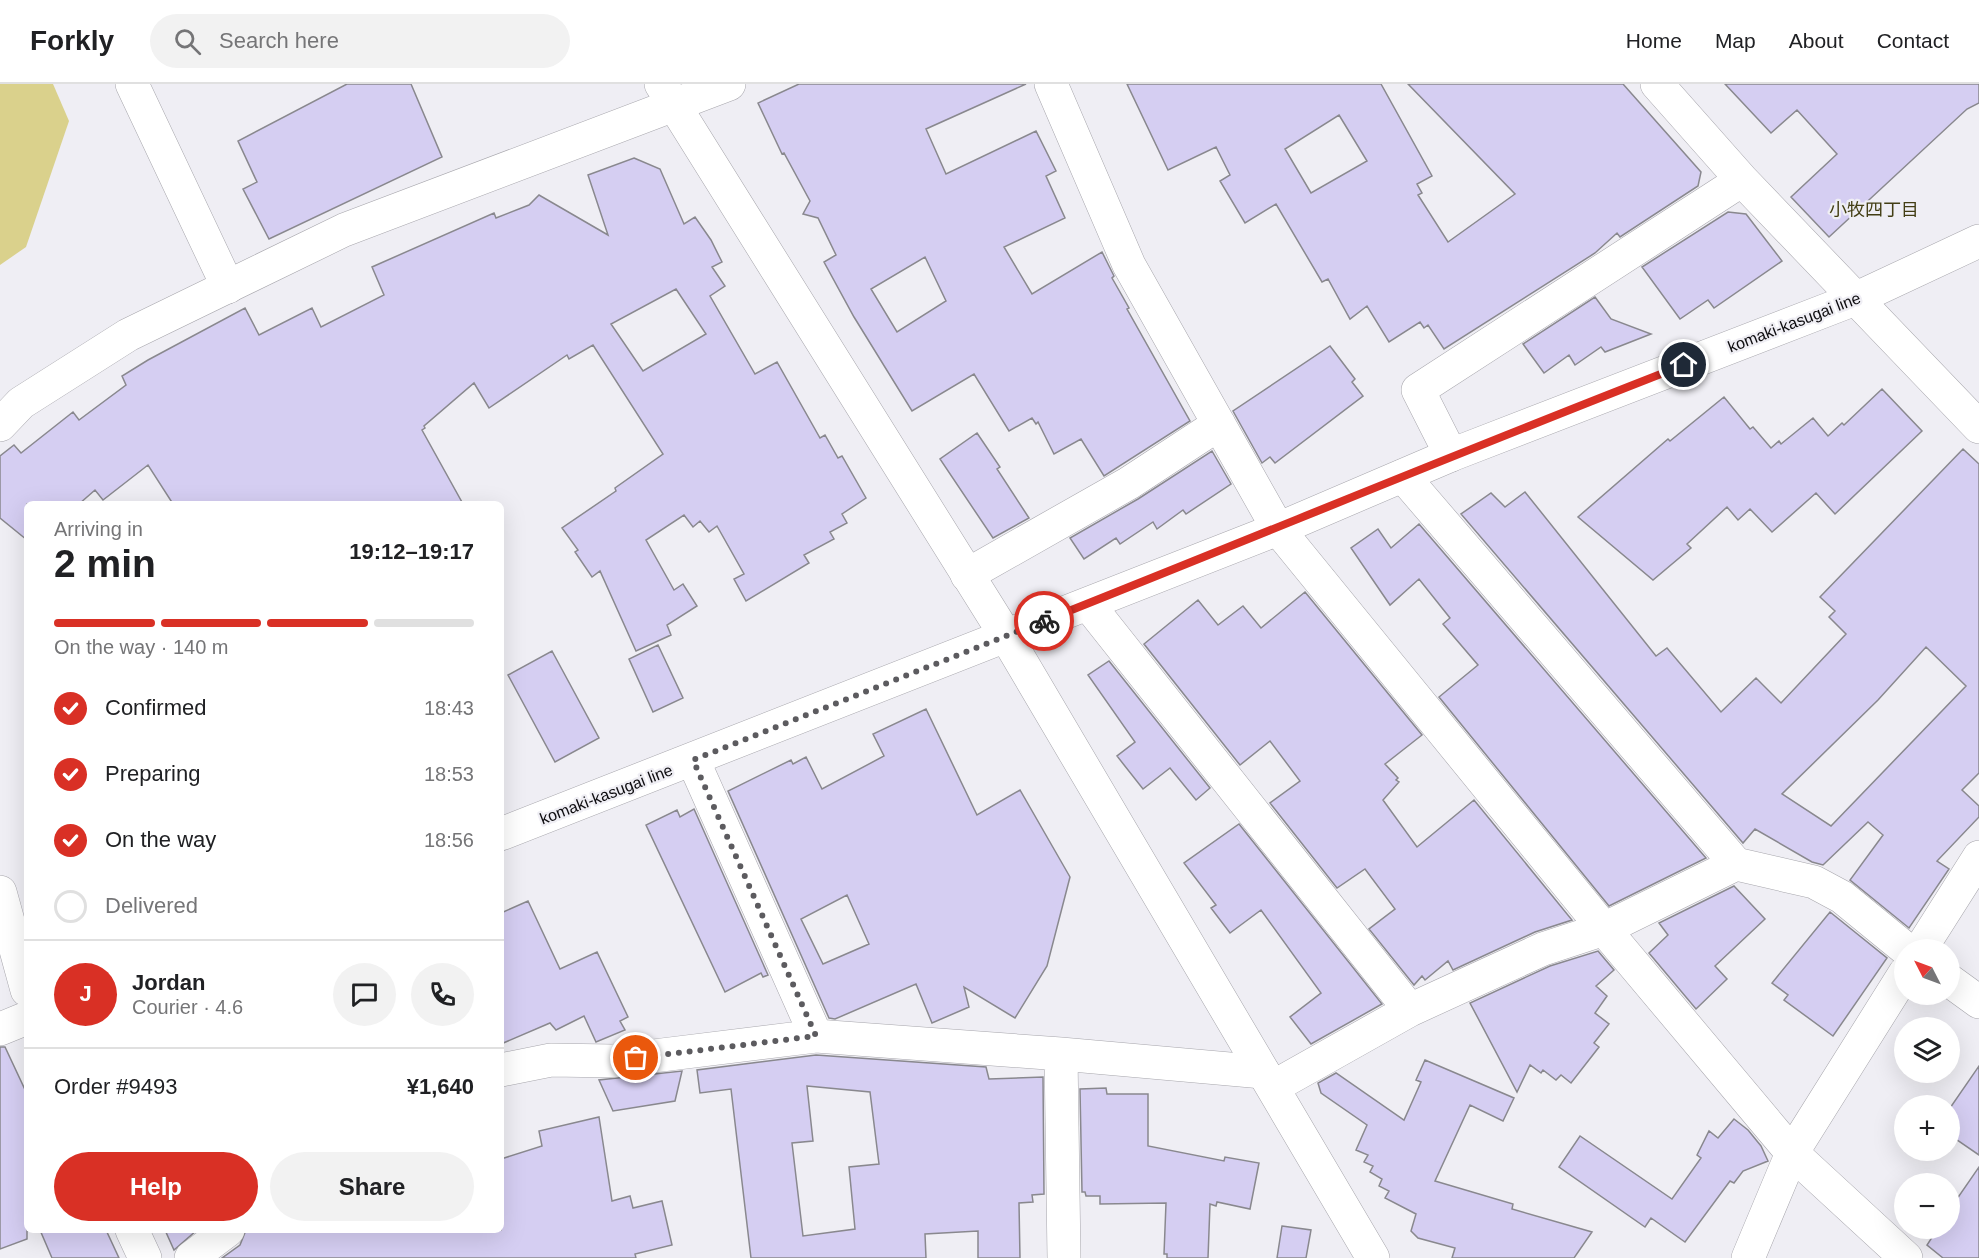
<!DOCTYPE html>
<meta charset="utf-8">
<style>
body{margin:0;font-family:Arial,"Noto Sans JP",sans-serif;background:#f2f2f2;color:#202124;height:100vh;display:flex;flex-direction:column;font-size:22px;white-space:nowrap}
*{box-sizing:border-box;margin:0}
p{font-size:20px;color:#757577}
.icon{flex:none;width:33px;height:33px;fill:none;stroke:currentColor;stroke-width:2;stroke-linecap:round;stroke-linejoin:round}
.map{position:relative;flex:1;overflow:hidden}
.drawer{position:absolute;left:24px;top:417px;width:480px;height:732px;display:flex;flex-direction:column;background:#fff;border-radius:9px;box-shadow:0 6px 24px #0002}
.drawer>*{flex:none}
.needle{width:39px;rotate:312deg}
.buttons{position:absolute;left:1894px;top:855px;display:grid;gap:12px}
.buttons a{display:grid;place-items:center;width:66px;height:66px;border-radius:50%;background:#fff;box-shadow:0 6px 24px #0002;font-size:30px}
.pin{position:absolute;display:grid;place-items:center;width:51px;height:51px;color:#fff;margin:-26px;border:3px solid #fff;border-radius:50%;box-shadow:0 2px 6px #0007}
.courier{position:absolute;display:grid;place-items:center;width:60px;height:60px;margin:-30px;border:4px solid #d93025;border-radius:50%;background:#fff;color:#222;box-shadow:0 2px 8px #0007}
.overview em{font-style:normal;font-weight:700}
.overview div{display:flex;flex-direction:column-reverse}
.overview{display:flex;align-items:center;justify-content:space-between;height:102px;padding:0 30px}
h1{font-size:39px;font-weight:700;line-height:45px}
.bar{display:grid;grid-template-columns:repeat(4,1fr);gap:9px 6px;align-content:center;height:72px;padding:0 30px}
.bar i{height:8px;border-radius:4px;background:#e0e0e0}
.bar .on{background:#d93025}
.bar p{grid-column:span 4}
.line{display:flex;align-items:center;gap:15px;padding:0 30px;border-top:2px solid #e0e0e0}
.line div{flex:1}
.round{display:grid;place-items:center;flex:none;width:63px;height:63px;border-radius:32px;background:#f2f2f2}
ol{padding:0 30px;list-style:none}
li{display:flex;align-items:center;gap:18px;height:66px}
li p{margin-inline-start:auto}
li .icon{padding:6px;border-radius:50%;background:#d93025;color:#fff;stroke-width:4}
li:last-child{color:#757577}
li i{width:33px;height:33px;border:3px solid #e0e0e0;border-radius:50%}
.action{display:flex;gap:12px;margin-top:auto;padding:12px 30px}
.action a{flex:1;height:69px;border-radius:36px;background:#d93025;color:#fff;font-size:24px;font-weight:700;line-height:69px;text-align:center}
.action a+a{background:#f2f2f2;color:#202124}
header{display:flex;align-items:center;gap:36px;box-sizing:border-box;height:84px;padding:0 30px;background:#fff;border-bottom:2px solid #e0e0e0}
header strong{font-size:28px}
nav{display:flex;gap:33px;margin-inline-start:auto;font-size:21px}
.search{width:420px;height:54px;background:#f2f2f2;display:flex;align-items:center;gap:15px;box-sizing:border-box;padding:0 21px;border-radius:33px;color:#757577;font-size:22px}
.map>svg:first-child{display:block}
.green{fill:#dad18c}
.building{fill:#d5cef2;stroke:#89888e;stroke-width:1.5;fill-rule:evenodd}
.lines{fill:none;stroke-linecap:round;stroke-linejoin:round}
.minor-casing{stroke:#a7a6ac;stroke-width:34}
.tertiary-casing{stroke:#a7a6ac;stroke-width:34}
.secondary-casing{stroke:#a7a6ac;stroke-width:34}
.minor{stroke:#fff;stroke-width:33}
.tertiary{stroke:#fff;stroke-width:33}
.secondary{stroke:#fff;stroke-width:33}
.done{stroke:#5c5b5f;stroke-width:6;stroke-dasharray:0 10.8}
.route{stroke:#d93025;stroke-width:8}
.labels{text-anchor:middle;stroke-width:4.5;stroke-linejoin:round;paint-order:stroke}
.street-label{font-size:16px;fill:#0d0c0f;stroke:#efeef4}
.neighbourhood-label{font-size:18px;fill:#433e14;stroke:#efeef4}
</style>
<header>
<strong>Forkly</strong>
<div class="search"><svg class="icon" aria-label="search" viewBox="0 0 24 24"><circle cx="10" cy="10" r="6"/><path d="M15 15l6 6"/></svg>Search here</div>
<nav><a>Home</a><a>Map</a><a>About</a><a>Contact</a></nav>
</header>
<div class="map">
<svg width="1979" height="1174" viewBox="0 0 1979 1174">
<rect width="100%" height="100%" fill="#efeef4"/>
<path class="green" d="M0 0H53L69 37 26 163 0 181Z"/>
<path class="building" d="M347 0H411L442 73 269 155 243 105 257 98 238 57Z
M799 0H1026L926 45 946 90 1036 47 1056 87 1046 92 1065 134 1004 163 1032 210 1102 168 1114 192 1112 194 1129 224 1127 225 1190 337 1104 392 1081 355 1054 370 1038 338 1036 340 1032 334 1009 347 974 290 912 327 854 233 824 178 836 171 818 134 803 130 810 117 784 69 782 70 758 19ZM925 173 946 217 897 248 871 205Z
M1127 0H1381L1432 92 1417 100 1422 109 1418 111 1448 158 1515 110 1408 0H1623L1701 88 1698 102 1620 153 1617 149 1595 169 1444 265 1428 241 1424 244 1420 238 1389 258 1367 222 1350 235 1328 195 1322 198 1276 120 1245 139 1220 97 1230 91 1216 63 1168 86ZM1339 31 1367 77 1311 109 1285 65Z
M1725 0H1979V19L1967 25 1829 153 1791 113 1837 70 1797 26 1771 49Z
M634 74 660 85 684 140 695 133 711 156 722 178 712 183 725 202 710 212 755 290 777 278 820 354 825 351 838 374 842 372 866 414 842 430 847 439 830 448 834 455 804 471 809 479 746 517 734 495 744 490 717 442 709 448 700 437 693 443 684 431 646 456 674 506 683 500 697 522 667 541 671 551 636 567 600 487 592 493 575 468 578 466 562 444 616 407 615 404 663 370 593 261 569 275 567 271 489 324 474 299 424 342 425 344 422 346 463 420H173L148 381 103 416 95 406 79 420H27V456L0 434V372L14 361 21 369 73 328 79 336 126 301 122 292 148 276 245 224 259 251 312 224 321 243 384 211 372 183 494 129 496 134 529 121 539 111 608 151 588 91ZM676 205 706 250 643 287 611 240Z
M1728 128 1746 130 1782 177 1714 224 1708 216 1680 235 1642 183Z
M1595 213 1611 235 1651 250 1605 268 1601 263 1575 281 1569 271 1544 289 1523 260Z
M1330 262 1355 295 1352 298 1363 312 1275 379 1270 373 1262 379 1233 327Z
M1882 305 1922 347 1835 430 1816 409 1772 448 1750 425 1738 436 1727 423 1687 460 1691 464 1653 496 1578 433 1668 355 1670 357 1724 313 1750 345 1753 343 1771 364 1779 357 1781 360 1813 334 1828 352 1842 339 1844 341Z
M977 349 1000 383 997 385 1029 434 993 454 940 375Z
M1963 365 1979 380V689L1962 706 1979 722V733L1937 777 1949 785 1909 844 1850 796 1883 751 1868 738 1823 781 1812 778 1755 745 1743 759 1461 430 1491 409 1505 423 1525 408 1656 572 1667 564 1721 628 1756 594 1781 619 1846 550 1829 533 1835 527 1820 513ZM1926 563 1966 602 1831 742 1782 710 1878 616Z
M1212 367 1231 400 1186 430 1183 426 1157 445 1153 438 1120 460 1116 454 1084 475 1070 454 1138 415Z
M1419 440 1706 774 1609 822 1439 613 1478 581 1443 540 1450 534 1419 495 1390 521 1351 464 1378 445 1391 464Z
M1305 508 1422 651 1385 680 1398 694 1396 696 1399 698 1383 716 1417 763 1474 716 1572 836 1535 848 1453 886 1448 877 1425 896 1422 892 1414 901 1369 845 1395 825 1365 785 1337 804 1270 719 1300 697 1270 657 1240 681 1144 560 1198 516 1218 541 1243 522 1261 544Z
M658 561 683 614 653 628 629 575Z
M552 567 599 654 555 678 508 591Z
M1109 577 1210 704 1196 716 1170 684 1143 705 1117 672 1135 658 1088 591Z
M926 625 977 731 1020 706 1070 793 1047 882 1015 934 964 903 969 923 932 939 916 900 835 935 829 934 728 707 791 676 793 680 806 673 822 705 884 672 873 650ZM847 811 869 860 823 880 801 835Z
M694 725 768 891 763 893 761 889 725 908 646 741 677 726 680 733Z
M1239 740 1382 920 1311 960 1290 933 1321 909 1261 826 1230 849 1211 824 1216 821 1184 779Z
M1734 802 1765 835 1715 882 1727 895 1696 925 1649 869 1668 851 1659 839Z
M528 817 560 885 597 868 628 933 620 937 625 946 596 958 584 932 556 946 550 939 501 960V829Z
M1830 828 1887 874 1833 952 1784 916 1788 911 1772 899Z
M1598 867 1614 886 1596 902 1607 912 1595 929 1609 940 1594 959 1599 963 1571 999 1561 991 1556 996 1543 986 1541 989 1530 981 1517 1008 1470 919 1550 882Z
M0 963H5L27 1010V1155L0 1165Z
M816 971 986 983 989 995 1043 993 1044 1110 1032 1111 1033 1118 1019 1119 1020 1174H978V1147L925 1150 926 1174H751L731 1005 700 1009 697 986ZM807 1002 870 1008 879 1080 849 1083 855 1145 803 1152 792 1059 813 1057Z
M1425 976 1514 1014 1503 1037 1470 1021 1435 1097 1513 1120 1512 1125 1592 1148 1574 1174H1452L1455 1164 1418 1154 1411 1147 1416 1130 1385 1114 1389 1107 1379 1102 1382 1095 1370 1088 1373 1082 1364 1078 1368 1071 1356 1066 1367 1041 1321 1009 1318 999 1336 989 1404 1036 1421 998 1416 996Z
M1979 982V1071L1950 1051V1024Z
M682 987 675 1017 613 1027 599 996Z
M1106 1004 1107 1010H1148V1062L1224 1077 1225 1073 1259 1079 1250 1125 1217 1118 1216 1122 1210 1120 1208 1174H1167V1170H1164L1166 1119 1100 1120V1112H1086L1085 1108H1082L1080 1005Z
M599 1033 612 1117 630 1112 633 1124 662 1117 672 1161 635 1170 636 1174H222L240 1161 246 1146H501V1075L542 1062 539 1047Z
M1734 1035 1748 1046 1761 1062 1768 1077 1743 1087 1734 1099 1730 1097 1685 1158 1651 1134 1645 1143 1559 1083 1580 1052 1672 1115 1701 1074 1697 1071 1709 1047 1718 1054Z
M1979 1083V1174H1943L1927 1161 1938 1144H1950V1125Z
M1282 1142 1311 1146 1306 1174H1277Z
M40 1146H106L119 1174H52Z
M165 1146H197L174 1166Z"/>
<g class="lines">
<g class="minor-casing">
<path id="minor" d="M132 0 228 203
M1051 0 1129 181 1278 445 1604 845 1792 1069 1906 1174
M1657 0 1742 96 1979 343
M1451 371 1418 306 1742 96
M1403 392 1736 780
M967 491 1129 399 1219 340
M1088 520 1410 926
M693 676 816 952
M1950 897 1979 918
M1061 970 1064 1174
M501 986 551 976 613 977 816 952 1061 970 1263 988
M1273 1003 1410 926 1543 865 1604 845 1736 780 1814 798 1842 813 1907 866
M191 1174 228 1146"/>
</g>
<g class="tertiary-casing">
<path id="tertiary" d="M661 0 1006 552 1373 1174
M0 341 21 319 128 251 344 146 729 0
M0 808 27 906
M1920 866 1979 773
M132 1146 145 1174
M1748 1174 1792 1069 1905 889"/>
</g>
<g class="secondary-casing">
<path id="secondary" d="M501 750 1278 445 1451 371 1855 215 1979 157
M0 945 27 934"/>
</g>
<use href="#minor" class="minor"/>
<use href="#tertiary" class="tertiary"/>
<use href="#secondary" class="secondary"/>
</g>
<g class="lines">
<path class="done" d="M636 974 816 952 693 676 1044 537"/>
<path class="route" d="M1044 537C1258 452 1470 364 1684 281"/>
</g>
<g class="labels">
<g class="street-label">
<text transform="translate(1794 238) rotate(-21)" y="6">komaki-kasugai line</text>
<text transform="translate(606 710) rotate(-21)" y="6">komaki-kasugai line</text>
</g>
<g class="neighbourhood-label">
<text x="1874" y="132">小牧四丁目</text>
</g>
</g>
</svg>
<div class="buttons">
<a><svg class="needle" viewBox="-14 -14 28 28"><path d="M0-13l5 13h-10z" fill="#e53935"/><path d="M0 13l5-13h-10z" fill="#757577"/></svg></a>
<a><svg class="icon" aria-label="layers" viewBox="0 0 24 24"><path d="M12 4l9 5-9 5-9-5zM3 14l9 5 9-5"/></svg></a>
<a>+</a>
<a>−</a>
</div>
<div class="pin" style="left:636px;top:974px;background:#ea580c"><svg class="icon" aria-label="bag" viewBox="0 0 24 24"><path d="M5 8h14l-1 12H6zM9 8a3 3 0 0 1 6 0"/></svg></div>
<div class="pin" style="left:1684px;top:281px;background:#1f2937"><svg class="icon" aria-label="home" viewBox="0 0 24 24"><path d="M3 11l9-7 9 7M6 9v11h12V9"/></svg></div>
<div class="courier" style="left:1044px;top:537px"><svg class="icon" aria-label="bike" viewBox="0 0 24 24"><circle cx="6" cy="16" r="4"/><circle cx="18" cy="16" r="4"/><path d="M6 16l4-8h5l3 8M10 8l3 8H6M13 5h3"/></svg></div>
<section class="drawer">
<div class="overview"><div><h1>2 min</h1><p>Arriving in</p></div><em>19:12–19:17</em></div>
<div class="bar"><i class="on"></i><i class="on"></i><i class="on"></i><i></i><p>On the way · 140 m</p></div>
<ol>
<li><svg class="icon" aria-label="check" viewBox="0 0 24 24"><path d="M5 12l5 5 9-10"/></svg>Confirmed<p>18:43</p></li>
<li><svg class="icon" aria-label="check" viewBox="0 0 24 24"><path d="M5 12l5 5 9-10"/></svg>Preparing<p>18:53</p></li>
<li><svg class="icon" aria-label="check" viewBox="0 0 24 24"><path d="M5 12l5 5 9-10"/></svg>On the way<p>18:56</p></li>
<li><i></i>Delivered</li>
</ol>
<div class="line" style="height:108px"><b class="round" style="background:#d93025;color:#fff">J</b><div><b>Jordan</b><p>Courier · 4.6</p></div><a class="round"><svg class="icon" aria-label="chat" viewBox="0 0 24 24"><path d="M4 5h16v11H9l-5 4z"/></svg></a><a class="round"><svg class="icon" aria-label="phone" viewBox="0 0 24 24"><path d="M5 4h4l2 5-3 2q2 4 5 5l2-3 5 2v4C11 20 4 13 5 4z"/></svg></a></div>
<div class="line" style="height:78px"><div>Order #9493</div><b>¥1,640</b></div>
<div class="action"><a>Help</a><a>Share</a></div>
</section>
</div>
